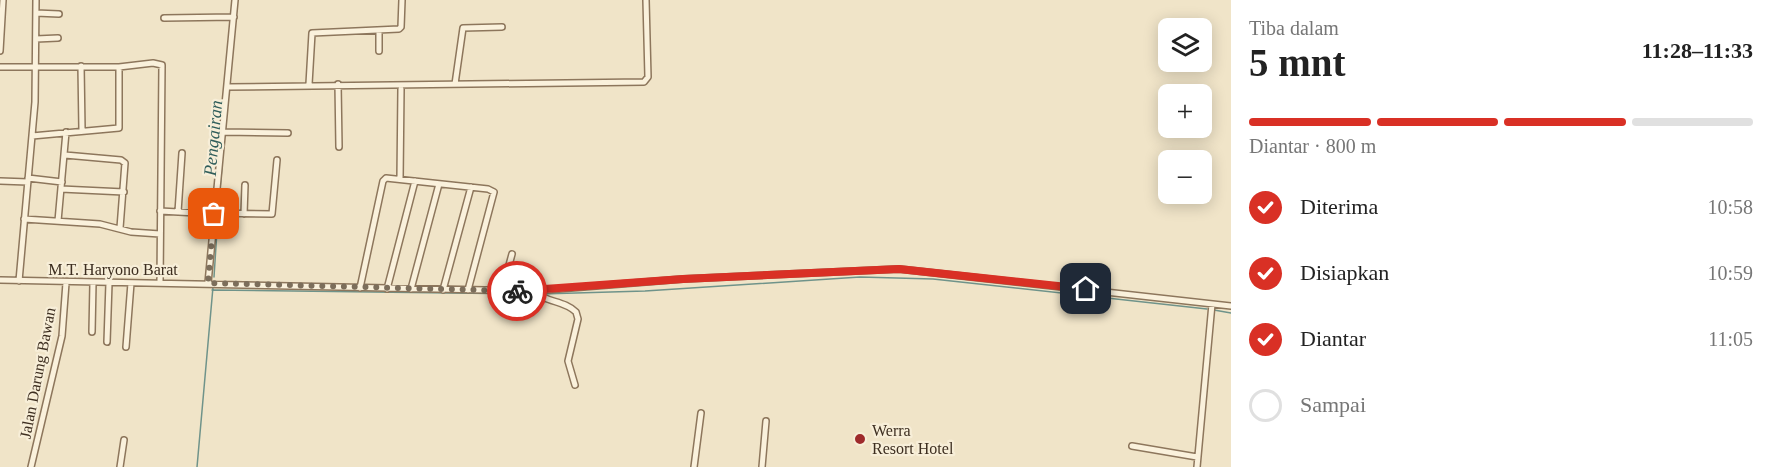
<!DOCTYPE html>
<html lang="id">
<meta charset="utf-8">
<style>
body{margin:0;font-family:Georgia,serif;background:#f2f2f2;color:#222;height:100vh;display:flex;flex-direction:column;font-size:22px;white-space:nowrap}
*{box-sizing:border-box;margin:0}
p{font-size:20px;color:#767676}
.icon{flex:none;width:33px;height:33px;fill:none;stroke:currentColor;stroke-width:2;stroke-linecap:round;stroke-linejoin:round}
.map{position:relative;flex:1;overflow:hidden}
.panel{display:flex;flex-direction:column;background:#fff;width:540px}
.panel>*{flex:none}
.buttons{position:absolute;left:1158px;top:18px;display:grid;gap:12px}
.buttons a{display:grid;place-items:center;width:54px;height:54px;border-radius:9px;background:#fff;box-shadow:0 3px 15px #0003;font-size:30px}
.pin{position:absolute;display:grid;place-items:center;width:51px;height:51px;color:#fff;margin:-26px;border-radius:12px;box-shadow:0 3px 9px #0006}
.courier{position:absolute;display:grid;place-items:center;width:60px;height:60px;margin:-30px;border:4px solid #d93025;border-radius:50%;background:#fff;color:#222;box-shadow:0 2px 8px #0007}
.overview em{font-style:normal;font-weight:800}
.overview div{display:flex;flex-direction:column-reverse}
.overview{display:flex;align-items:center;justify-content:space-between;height:102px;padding:0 18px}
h1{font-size:39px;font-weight:800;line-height:45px}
.bar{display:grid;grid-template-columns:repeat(4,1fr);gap:9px 6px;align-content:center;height:72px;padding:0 18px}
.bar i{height:8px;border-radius:4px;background:#e0e0e0}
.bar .selected{background:#d93025}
.bar p{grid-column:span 4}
ol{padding:0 18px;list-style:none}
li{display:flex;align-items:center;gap:18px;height:66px}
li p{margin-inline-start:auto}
li .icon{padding:6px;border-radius:50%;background:#d93025;color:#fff;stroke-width:4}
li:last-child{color:#767676}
li i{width:33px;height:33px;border:3px solid #e0e0e0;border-radius:50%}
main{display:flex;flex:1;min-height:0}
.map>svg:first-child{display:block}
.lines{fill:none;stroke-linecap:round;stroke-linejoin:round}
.stream{stroke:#6f938a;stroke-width:1.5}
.street-casing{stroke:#8d765c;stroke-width:8}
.street{stroke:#faf1dc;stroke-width:5}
.done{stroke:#7c6e5b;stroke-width:6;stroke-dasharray:0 10.8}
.route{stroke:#d93025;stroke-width:8}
.poi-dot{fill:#9e2a2b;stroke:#f7eed8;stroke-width:2}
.labels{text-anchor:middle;stroke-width:4.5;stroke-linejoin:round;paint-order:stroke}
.street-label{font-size:16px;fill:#3d2e20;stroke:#f7eed8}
.poi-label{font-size:16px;fill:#3d2e20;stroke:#f7eed8;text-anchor:start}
.water-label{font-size:18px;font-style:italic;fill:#2f5d5a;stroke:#f7eed8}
</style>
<main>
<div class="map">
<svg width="1231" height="467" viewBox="0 0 1231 467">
<rect width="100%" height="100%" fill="#f0e4c8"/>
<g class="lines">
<path class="stream" d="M218 210 222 167
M214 277 218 215
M212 290 533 294
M541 294 645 291 860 277 933 279 1207 309
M1214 310 1231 313
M197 467 213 287"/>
<g class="street-casing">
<path id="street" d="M36 13 59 14
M164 18 234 17
M379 30V51
M36 39 58 38
M0 51 3 0
M81 66 82 130
M0 67H119L153 63 162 65 160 283
M309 84 312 33 399 29 401 27 402 0
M338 84 339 147
M455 84 463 28 502 27
M227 87 644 82 648 77 646 0
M223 132 288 133
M32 136 119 128V67
M65 155 121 160 125 163 120 228
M28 178 62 182
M400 179 401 89
M0 181 28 182
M61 189 124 192
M160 211 215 214
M178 212 182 153
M215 213 272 214 277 160
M244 214 245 185
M24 219 100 224 131 232 160 234
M58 221 66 132
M0 280 534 291 683 279 899 269 1231 306
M19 281 35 102 36 0
M208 283 235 0
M360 288 383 181 386 178 488 189 494 192 468 290
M387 289 415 181
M411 289 439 184
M443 290 471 187
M502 291 512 254
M534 291C546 303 564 300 576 312L578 319 568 361 575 385
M92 332 93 283
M107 342 109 283
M126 347 131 283
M1132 446 1197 457
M31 467 62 336 66 283
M120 467 124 440
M694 467 701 413
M762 467 766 421
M1197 467 1212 304"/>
</g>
<use href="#street" class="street"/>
</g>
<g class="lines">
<path class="done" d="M214 214 208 283 517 291"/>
<path class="route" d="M517 291 683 279 899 269 1086 289"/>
</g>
<circle class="poi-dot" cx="860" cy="439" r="6"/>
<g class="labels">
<g class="street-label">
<text x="113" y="275">M.T. Haryono Barat</text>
<text transform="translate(37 373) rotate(-79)" y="6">Jalan Darung Bawan</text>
</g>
<g class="poi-label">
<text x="872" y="436">Werra<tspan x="872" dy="18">Resort Hotel</tspan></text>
</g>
<g class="water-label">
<text transform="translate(213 138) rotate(-85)" y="6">Pengairan</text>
</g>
</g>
</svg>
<div class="buttons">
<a><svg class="icon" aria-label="layers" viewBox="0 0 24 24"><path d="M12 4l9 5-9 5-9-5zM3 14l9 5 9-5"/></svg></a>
<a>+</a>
<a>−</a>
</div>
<div class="pin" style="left:214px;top:214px;background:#ea580c"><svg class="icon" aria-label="bag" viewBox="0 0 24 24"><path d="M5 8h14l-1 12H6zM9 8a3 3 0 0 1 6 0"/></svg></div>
<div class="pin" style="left:1086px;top:289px;background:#1f2937"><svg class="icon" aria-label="home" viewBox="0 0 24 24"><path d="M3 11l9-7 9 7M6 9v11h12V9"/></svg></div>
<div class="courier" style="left:517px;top:291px"><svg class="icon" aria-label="bike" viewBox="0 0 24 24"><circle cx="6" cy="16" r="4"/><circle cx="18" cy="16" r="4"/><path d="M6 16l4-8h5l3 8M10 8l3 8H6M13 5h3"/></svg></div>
</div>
<section class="panel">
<div class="overview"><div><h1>5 mnt</h1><p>Tiba dalam</p></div><em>11:28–11:33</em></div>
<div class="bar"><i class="selected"></i><i class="selected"></i><i class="selected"></i><i></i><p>Diantar · 800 m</p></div>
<ol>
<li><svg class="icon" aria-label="check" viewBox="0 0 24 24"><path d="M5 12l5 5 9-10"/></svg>Diterima<p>10:58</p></li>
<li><svg class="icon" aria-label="check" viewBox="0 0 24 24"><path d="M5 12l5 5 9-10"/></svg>Disiapkan<p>10:59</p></li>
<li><svg class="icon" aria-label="check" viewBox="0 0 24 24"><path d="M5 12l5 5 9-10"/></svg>Diantar<p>11:05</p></li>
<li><i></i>Sampai</li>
</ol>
</section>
</main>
